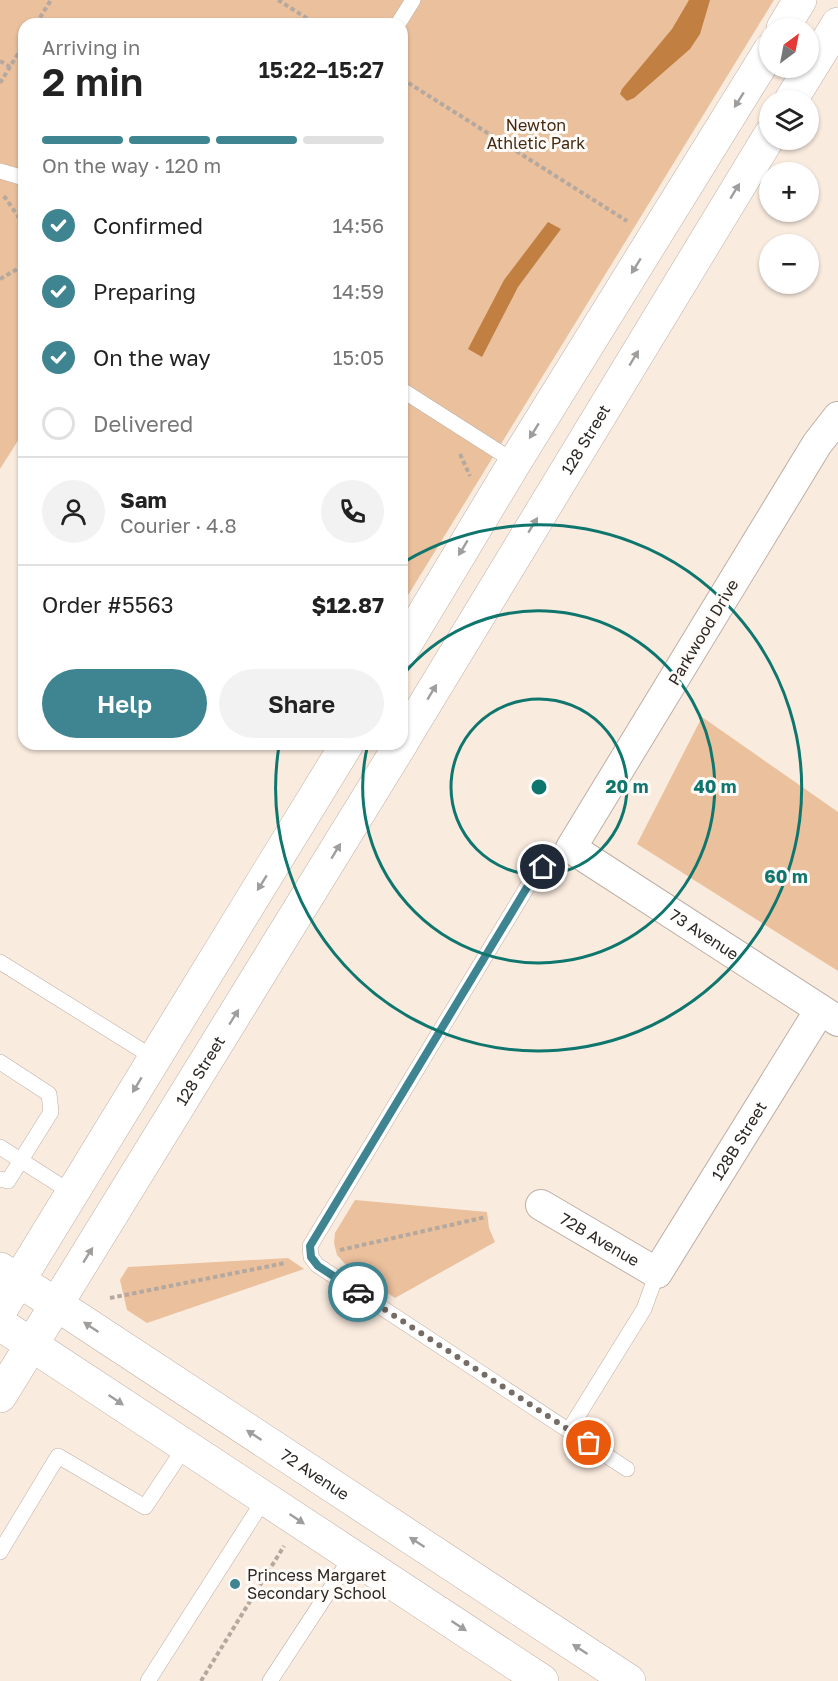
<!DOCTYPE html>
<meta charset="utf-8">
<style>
body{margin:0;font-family:"Golos Text",sans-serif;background:#f2f2f2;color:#222;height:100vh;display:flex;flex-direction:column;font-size:22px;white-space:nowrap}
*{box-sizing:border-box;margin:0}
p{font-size:20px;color:#767676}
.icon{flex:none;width:33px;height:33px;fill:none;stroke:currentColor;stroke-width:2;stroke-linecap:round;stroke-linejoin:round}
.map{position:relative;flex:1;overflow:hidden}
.side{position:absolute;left:18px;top:18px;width:390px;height:732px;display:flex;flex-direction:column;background:#fff;border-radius:18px;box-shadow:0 2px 4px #0004}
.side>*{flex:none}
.needle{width:39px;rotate:32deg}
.buttons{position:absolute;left:759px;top:18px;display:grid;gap:12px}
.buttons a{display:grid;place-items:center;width:60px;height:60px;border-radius:50%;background:#fff;box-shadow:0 2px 4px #0004;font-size:30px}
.pin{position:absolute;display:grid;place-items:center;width:51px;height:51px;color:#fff;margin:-26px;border:3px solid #fff;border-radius:50%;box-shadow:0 2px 6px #0007}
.courier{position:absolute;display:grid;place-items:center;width:60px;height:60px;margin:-30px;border:4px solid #3f8491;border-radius:50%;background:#fff;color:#222;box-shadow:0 2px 8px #0007}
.summary em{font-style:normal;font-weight:600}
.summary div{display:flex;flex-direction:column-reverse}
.summary{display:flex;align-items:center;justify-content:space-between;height:102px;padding:0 24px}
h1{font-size:39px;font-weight:600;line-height:45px}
.bar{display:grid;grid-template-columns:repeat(4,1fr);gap:9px 6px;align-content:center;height:72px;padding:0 24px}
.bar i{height:8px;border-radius:4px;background:#e0e0e0}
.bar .selected{background:#3f8491}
.bar p{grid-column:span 4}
.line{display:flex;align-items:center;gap:15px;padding:0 24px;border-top:2px solid #e0e0e0}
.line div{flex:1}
.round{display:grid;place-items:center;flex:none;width:63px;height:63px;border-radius:32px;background:#f2f2f2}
ol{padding:0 24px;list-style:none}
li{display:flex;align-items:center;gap:18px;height:66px}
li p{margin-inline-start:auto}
li .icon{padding:6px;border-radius:50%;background:#3f8491;color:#fff;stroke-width:4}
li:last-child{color:#767676}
li i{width:33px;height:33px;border:3px solid #e0e0e0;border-radius:50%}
.cta{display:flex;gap:12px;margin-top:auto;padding:12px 24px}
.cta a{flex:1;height:69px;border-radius:36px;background:#3f8491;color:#fff;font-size:24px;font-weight:600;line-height:69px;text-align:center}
.cta a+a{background:#f2f2f2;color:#222}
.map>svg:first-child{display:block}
.green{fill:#ebc09d}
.water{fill:#c17f42}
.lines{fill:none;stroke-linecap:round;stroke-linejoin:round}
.service-casing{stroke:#bdafa4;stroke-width:16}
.minor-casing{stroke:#bdafa4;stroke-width:32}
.secondary-casing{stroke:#bdafa4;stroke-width:34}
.path{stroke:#b4a89f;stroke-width:4;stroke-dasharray:4.5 3;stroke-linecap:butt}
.service{stroke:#fff;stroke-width:15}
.minor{stroke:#fff;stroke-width:30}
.secondary{stroke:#fff;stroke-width:33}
.oneway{fill:#a09e9c}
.done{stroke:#756c65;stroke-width:6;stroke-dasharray:0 10.8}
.route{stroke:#3f8491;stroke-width:8}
.ring{fill:none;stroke:#0f766e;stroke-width:3}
.poi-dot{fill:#3f8491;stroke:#fefbf8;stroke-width:2}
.labels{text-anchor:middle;stroke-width:6;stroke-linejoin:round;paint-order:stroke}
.park-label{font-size:16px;fill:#45290f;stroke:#fefbf8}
.street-label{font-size:16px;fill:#2d2824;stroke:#fefbf8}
.poi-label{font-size:16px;fill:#2d2824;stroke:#fefbf8;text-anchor:start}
.centre{fill:#0f766e;stroke:#fefbf8;stroke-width:3}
.ring-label{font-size:18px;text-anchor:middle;font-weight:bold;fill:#0f766e;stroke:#fefbf8;stroke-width:6;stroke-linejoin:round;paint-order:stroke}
</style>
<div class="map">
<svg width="838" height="1681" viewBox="0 0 838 1681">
<rect width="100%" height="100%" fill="#faebdf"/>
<path class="green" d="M0 0H774L402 605V24H24V431L0 469Z
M702 717 838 812V971L637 844Z
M355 1200 487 1212 489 1228 495 1242 395 1298 347 1266 337 1255 334 1243 335 1233Z
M288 1258 304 1269 147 1323 127 1310 120 1280 128 1267Z"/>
<path class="water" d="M689 0H710L700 34 690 49 634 98 627 101 620 94 622 89 672 29Z
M548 222 561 229 518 287 482 357 468 349 504 280Z"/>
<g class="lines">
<g class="service-casing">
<path id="service" d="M398 24 413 0
M0 171 24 178
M402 390 515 462
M571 848 542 867 532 879 310 1246 311 1257 317 1265 627 1469
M0 962 154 1058
M0 1062 49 1094 51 1112 8 1181 0 1179
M0 1147 72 1193
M569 1430 644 1309 657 1273
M0 1552 58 1456 145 1507 185 1447
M148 1681 265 1498
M270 1681 352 1556"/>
</g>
<g class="minor-casing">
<g id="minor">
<path id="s1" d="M838 417 817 444 571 848 838 1021"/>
<path id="s2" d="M541 1205 657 1273 820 1010"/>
</g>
</g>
<g class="secondary-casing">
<g id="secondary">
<path d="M783 28 800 0"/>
<path d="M791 100 838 24"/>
<path d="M402 650 515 462 770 50"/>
<path id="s3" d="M402 742 770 135"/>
<path id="s4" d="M0 1269 56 1304 629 1681"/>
<path d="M0 1311 347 744"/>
<path d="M0 1324 542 1681"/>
<path id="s5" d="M0 1396 401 744"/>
</g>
</g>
<path class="path" d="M278 0 316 24
M36 24 51 0
M0 61 10 67
M402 79 627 221
M0 83 24 44
M4 196 24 225
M0 279 24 265
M460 454 470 476
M340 1250 486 1217
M110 1298 285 1263
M201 1681 284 1546"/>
<use href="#service" class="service"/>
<use href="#minor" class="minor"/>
<use href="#secondary" class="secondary"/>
</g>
<defs><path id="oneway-solid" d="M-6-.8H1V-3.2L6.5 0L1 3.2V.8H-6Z" transform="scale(1.5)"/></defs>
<g class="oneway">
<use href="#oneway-solid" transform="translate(739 100) rotate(122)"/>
<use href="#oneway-solid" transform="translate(735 191) rotate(-59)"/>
<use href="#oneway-solid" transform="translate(636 266) rotate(122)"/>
<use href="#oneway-solid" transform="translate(634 358) rotate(-59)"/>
<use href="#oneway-solid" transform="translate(534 431) rotate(122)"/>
<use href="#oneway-solid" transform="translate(533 525) rotate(-59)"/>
<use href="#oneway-solid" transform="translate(463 548) rotate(121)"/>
<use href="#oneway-solid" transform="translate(432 692) rotate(-59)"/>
<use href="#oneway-solid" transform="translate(336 851) rotate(-59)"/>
<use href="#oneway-solid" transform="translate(262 883) rotate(122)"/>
<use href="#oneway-solid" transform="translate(234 1017) rotate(-58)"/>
<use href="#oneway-solid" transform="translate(137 1085) rotate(121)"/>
<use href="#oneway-solid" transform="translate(88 1255) rotate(-58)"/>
<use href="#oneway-solid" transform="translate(91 1327) rotate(-146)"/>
<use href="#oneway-solid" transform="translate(116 1400) rotate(34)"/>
<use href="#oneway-solid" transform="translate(254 1435) rotate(-147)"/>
<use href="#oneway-solid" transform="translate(297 1519) rotate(34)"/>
<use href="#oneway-solid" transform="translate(417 1542) rotate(-147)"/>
<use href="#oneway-solid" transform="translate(459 1626) rotate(33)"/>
<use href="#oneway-solid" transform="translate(580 1649) rotate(-147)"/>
</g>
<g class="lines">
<path class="done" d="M358 1292 589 1443"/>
<path class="route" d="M358 1292 318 1266 311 1257 310 1246 532 879 543 867"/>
</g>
<g class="ring">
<circle cx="539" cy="787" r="88"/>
<path d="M402 676A176 176 0 1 1 368 744"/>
<path d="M404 562A263 263 0 1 1 279 746"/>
</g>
<circle class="poi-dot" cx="235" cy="1584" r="6"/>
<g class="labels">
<g class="park-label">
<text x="536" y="131">Newton<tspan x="536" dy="18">Athletic Park</tspan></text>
</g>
<g class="street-label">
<text dy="6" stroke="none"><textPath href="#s3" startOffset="354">128 Street</textPath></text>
<text transform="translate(703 632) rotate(-59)" y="6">Parkwood Drive</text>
<text dy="6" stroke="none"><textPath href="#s1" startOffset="666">73 Avenue</textPath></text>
<text dy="6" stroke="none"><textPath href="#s5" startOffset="382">128 Street</textPath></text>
<text dy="6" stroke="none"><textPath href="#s2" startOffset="290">128B Street</textPath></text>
<text dy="6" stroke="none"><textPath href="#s2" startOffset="68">72B Avenue</textPath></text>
<text dy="6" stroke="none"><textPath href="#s4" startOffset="376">72 Avenue</textPath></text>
</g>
<g class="poi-label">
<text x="247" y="1581">Princess Margaret<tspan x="247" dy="18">Secondary School</tspan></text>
</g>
</g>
<circle cx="539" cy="787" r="9" class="centre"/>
<g class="ring-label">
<text x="627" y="793">20 m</text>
<text x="715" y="793">40 m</text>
<text x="786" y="883">60 m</text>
</g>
</svg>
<div class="buttons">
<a><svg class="needle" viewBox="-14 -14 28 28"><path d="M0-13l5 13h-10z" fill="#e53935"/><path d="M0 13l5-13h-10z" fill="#767676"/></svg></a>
<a><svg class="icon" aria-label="layers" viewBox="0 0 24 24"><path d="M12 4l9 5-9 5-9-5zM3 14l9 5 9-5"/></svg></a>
<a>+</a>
<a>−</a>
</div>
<div class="pin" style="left:589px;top:1443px;background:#ea580c"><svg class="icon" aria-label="bag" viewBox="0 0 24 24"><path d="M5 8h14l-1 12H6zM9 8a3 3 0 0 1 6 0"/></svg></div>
<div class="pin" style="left:543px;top:867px;background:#1f2937"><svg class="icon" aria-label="home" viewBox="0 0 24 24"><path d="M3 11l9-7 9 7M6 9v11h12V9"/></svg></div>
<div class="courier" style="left:358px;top:1292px"><svg class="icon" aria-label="car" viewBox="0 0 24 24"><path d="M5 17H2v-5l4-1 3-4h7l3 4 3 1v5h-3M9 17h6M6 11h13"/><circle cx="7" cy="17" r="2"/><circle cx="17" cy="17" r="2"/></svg></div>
<section class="side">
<div class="summary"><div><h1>2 min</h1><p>Arriving in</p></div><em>15:22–15:27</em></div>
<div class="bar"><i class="selected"></i><i class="selected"></i><i class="selected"></i><i></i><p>On the way · 120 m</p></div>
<ol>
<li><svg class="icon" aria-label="check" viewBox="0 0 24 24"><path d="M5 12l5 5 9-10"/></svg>Confirmed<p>14:56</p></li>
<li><svg class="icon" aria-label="check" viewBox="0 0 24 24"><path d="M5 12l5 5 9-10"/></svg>Preparing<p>14:59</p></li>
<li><svg class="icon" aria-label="check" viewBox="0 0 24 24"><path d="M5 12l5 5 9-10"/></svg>On the way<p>15:05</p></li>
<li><i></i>Delivered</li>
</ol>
<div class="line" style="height:108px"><a class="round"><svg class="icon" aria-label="person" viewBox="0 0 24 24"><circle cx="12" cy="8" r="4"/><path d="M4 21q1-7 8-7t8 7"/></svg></a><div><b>Sam</b><p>Courier · 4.8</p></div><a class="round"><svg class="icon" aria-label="phone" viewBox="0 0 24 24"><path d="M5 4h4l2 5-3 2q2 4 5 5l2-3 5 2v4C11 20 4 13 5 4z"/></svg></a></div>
<div class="line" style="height:78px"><div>Order #5563</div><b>$12.87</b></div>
<div class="cta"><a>Help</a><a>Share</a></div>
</section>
</div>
